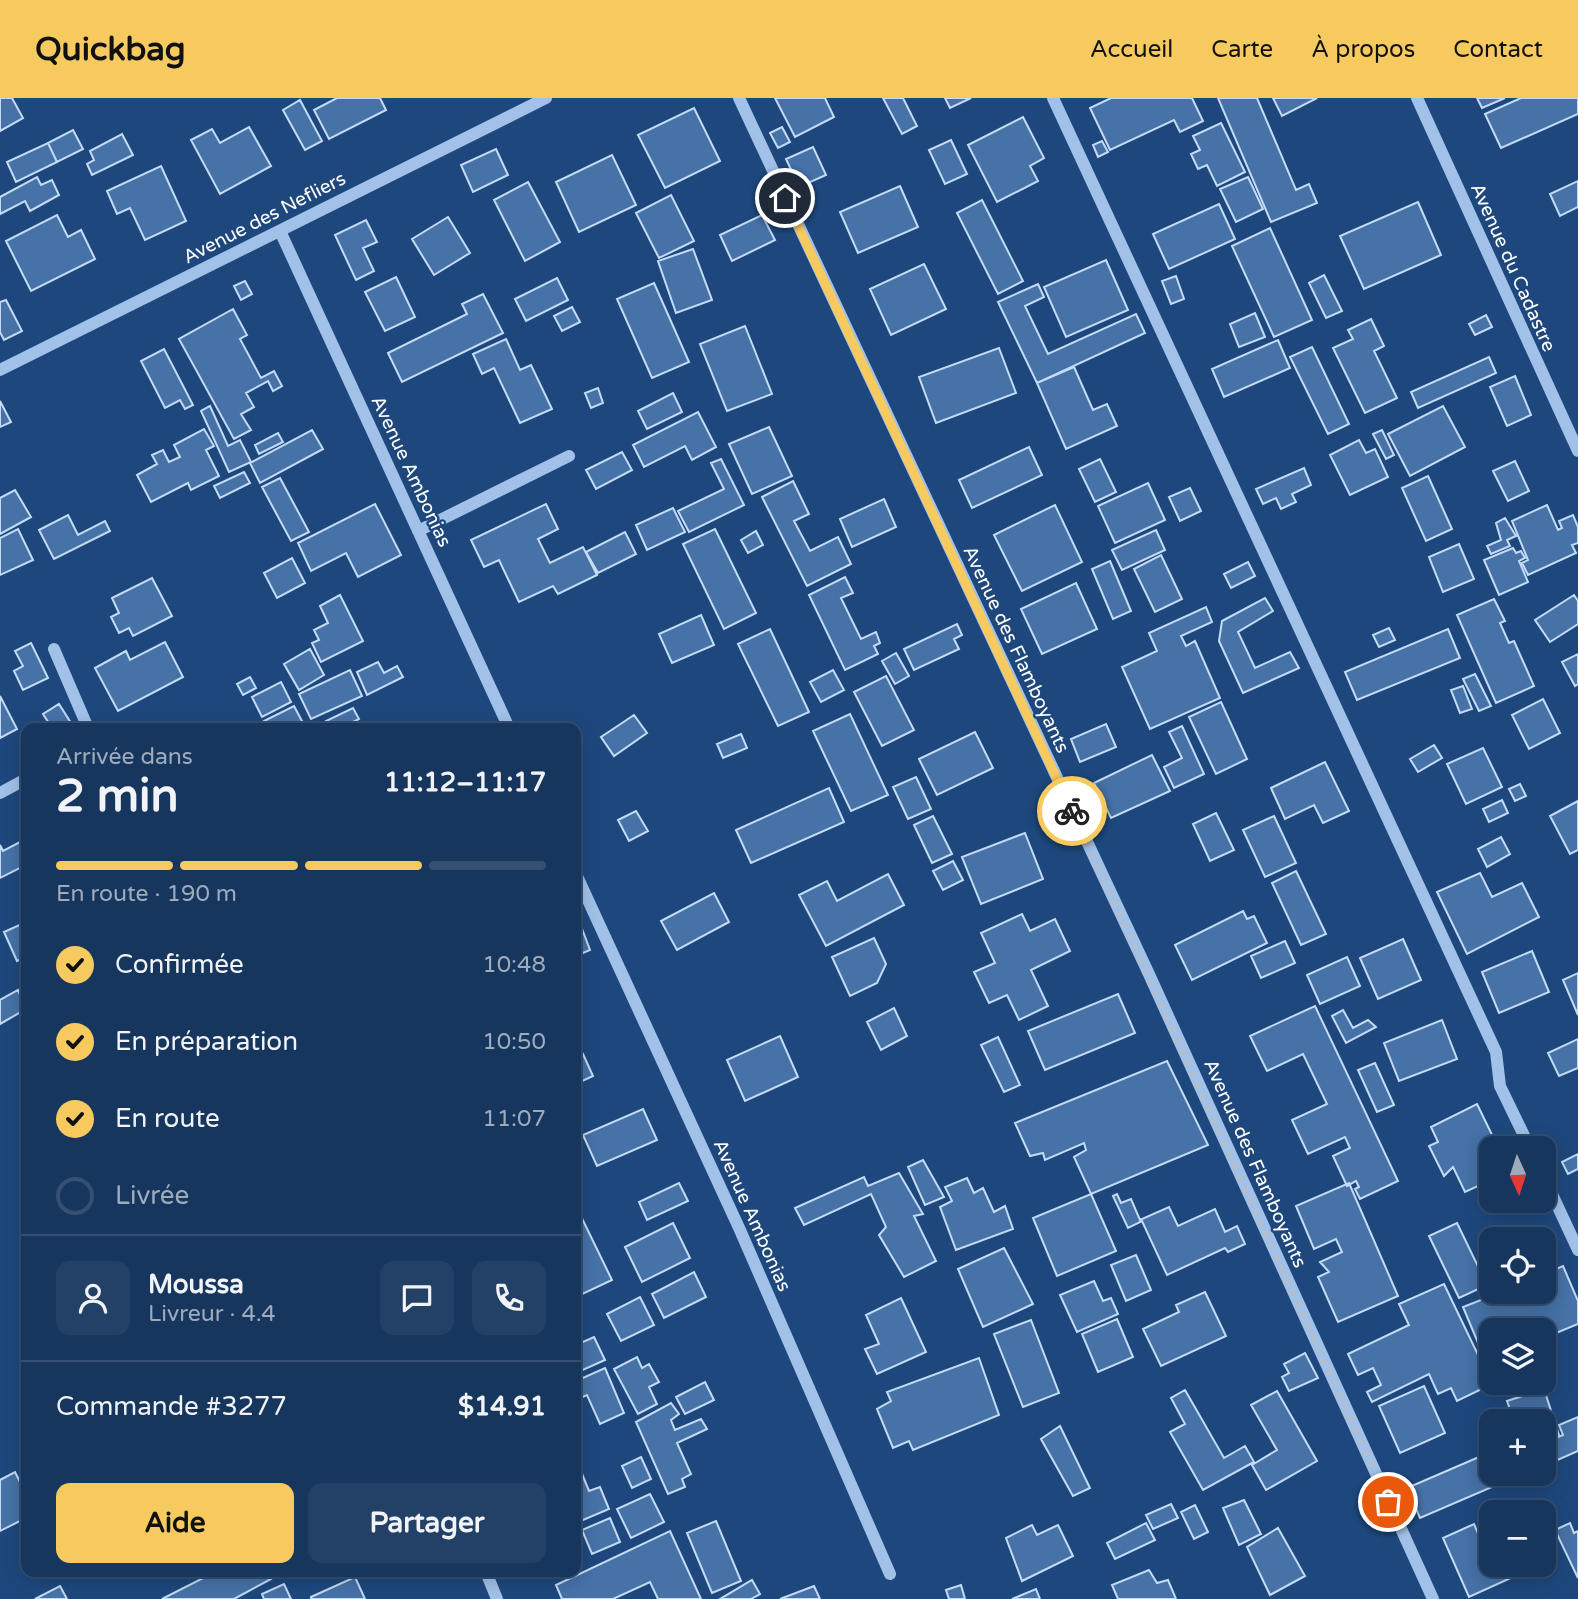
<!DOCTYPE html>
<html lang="fr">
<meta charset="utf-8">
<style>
body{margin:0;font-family:"Varela Round",sans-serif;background:#234167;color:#f1f3f6;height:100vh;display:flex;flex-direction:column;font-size:26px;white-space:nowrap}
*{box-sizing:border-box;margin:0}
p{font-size:23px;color:#9eabbc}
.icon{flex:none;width:38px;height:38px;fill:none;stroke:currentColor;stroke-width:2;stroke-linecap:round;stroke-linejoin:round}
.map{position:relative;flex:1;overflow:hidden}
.drawer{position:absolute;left:21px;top:625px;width:560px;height:854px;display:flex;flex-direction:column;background:#16365e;border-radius:14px;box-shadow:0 4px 18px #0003,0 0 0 2px #355073}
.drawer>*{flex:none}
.needle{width:46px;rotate:177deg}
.buttons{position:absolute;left:1479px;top:1038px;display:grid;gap:14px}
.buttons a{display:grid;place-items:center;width:77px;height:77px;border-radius:14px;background:#16365e;box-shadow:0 4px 18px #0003,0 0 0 2px #355073;font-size:35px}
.pin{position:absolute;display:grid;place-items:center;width:60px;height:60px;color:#fff;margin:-30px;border:4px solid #fff;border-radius:50%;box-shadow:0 2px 7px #0007}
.courier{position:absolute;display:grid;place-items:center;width:70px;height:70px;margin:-35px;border:5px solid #f7ca60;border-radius:50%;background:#fff;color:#222;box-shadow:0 2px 9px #0007}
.headline em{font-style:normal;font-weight:800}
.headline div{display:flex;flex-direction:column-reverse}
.headline{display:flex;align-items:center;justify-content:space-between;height:119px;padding:0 35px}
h1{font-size:46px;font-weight:800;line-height:52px}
.bar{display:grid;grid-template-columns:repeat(4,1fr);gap:10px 7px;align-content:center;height:84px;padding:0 35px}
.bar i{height:9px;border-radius:5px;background:#355073}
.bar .selected{background:#f7ca60}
.bar p{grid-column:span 4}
.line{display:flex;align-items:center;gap:18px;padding:0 35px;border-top:2px solid #355073}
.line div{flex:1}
.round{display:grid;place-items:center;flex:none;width:74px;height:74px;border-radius:14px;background:#234167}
ol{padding:0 35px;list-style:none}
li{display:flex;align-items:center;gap:21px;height:77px}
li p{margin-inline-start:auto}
li .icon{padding:7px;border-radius:50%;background:#f7ca60;color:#111;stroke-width:4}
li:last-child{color:#9eabbc}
li i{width:38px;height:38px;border:4px solid #355073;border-radius:50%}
.action{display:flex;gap:14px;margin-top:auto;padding:14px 35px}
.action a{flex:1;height:80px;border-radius:14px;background:#f7ca60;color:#111;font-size:28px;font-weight:800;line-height:80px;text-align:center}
.action a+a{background:#234167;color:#f1f3f6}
header{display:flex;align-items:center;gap:42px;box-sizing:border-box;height:98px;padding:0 35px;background:#f7ca60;color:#111}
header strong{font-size:33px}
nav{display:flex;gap:38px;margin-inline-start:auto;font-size:24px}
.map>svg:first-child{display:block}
.building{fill:#4672a7;stroke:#c4dbf6;stroke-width:2}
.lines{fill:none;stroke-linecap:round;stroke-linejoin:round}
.minor{stroke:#a1c1e8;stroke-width:12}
.done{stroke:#b0bfd2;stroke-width:7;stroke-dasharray:0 12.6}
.route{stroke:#f7ca60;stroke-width:9}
.labels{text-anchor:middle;stroke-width:5;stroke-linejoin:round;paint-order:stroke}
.street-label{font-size:19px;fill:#fff;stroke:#1e487d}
</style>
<header>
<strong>Quickbag</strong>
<nav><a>Accueil</a><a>Carte</a><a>À propos</a><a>Contact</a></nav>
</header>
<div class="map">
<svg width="1578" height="1501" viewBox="0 0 1578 1501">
<rect width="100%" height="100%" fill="#1e487d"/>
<path class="building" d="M0 0H12L23 20 0 33Z
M337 0H380L386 12 329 41 314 12Z
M775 0H825L834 19 795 39Z
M883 0H903L917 28 902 36Z
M945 0H971L950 10Z
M1111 0H1192L1203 23 1180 34 1174 22 1110 52 1090 10Z
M1218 0H1257L1296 92 1309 86 1317 105 1271 124Z
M1273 0H1317L1282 18Z
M1477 0H1505L1482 10Z
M1521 0H1578V16L1501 50 1485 16Z
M300 2 322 43 305 52 283 12Z
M694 10 720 63 665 90 638 37Z
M1023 19 1044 60 1030 68 1038 83 997 104 968 47Z
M1221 25 1245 74 1217 88 1207 67 1198 71 1191 56 1200 52 1193 38Z
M249 29 271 68 220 96 191 42 212 31 220 45Z
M782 29 790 44 778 50 770 35Z
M73 32 83 51 57 64 48 45Z
M122 36 133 57 92 77 87 66 94 62 90 53Z
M951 42 967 76 945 86 929 52Z
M1102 43 1108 54 1098 59 1093 47Z
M48 45 57 64 16 84 7 64Z
M813 49 826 77 799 89 786 61Z
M496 51 508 77 473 94 461 67Z
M612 57 636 107 579 134 556 84Z
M161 68 186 123 145 142 130 110 117 116 107 93Z
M37 79 41 87 52 82 59 97 30 113 25 103 0 116V99Z
M1248 79 1263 111 1236 124 1220 91Z
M1578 83V109L1560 118 1550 96Z
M528 84 560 144 525 163 494 102Z
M900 88 918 129 858 155 840 114Z
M671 97 694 143 659 160 636 115Z
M982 102 1023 183 998 196 957 115Z
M1418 104 1441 157 1364 191 1340 138Z
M1219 106 1235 141 1169 171 1153 136Z
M57 117 68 139 81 132 95 161 31 193 6 143Z
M762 117 775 142 732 163 720 137Z
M448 119 470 155 434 177 412 141Z
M366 122 377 144 363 150 374 173 356 182 335 137Z
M1270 130 1312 222 1274 239 1232 148Z
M693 151 712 202 676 215 658 163Z
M1106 162 1128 212 1066 239 1044 189Z
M924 166 946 211 891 237 870 191Z
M1324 177 1342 213 1326 220 1309 185Z
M1176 178 1184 201 1171 206 1162 183Z
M396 179 415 219 385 233 365 194Z
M557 180 568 202 526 223 515 201Z
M245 183 252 196 241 202 234 188Z
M654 185 689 264 652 280 617 201Z
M1038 186 1044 199 1025 208 1048 256 1136 216 1145 235 1037 285 998 204Z
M483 196 503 235 402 284 388 255 467 216 462 206Z
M6 202 22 233 4 242 0 234V204Z
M572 209 580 224 562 233 554 218Z
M233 211 247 237 240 241 261 280 274 273 282 288 273 293 268 283 246 295 254 309 241 316 251 332 234 341 179 241Z
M1255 215 1265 239 1239 249 1230 226Z
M1486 217 1492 229 1475 237 1469 226Z
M1371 221 1384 248 1374 253 1397 300 1365 315 1333 250 1353 241 1348 232Z
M745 228 772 296 727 313 700 246Z
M506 241 520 272 531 267 552 311 520 325 494 270 482 276 473 256Z
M1278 242 1290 270 1224 299 1212 271Z
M1312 249 1349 326 1328 336 1290 259Z
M999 250 1016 295 936 325 919 279Z
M164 251 193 307 185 311 180 302 165 310 141 263Z
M1489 259 1496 275 1418 310 1411 294Z
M1074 269 1093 312 1107 306 1117 328 1066 351 1037 285Z
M1515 278 1531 317 1507 328 1490 289Z
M598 290 603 305 591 310 585 295Z
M673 295 682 314 647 331 638 313Z
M0 303 11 324 0 329Z
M210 308 228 348 240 342 251 364 229 374 201 313Z
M1443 308 1465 349 1410 378 1388 336Z
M698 314 716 349 692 362 685 348 644 369 633 347Z
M769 329 792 378 752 396 729 346Z
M204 331 214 348 206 352 219 378 191 392 188 385 151 404 137 377 157 366 152 357 163 352 169 364 180 359 174 347Z
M312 332 323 351 260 385 250 365Z
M1382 332 1394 357 1386 361 1373 336Z
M278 335 283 344 259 356 255 347Z
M1359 342 1366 355 1375 351 1388 379 1350 397 1330 357Z
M1029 349 1042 377 972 410 959 382Z
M622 354 632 372 596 391 586 372Z
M721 361 744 407 689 434 678 413 724 391 711 365Z
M1100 361 1116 394 1095 404 1079 371Z
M1515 363 1529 393 1508 403 1493 373Z
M1304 370 1311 387 1292 396 1296 404 1281 411 1276 400 1263 406 1256 391Z
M244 374 250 385 220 400 214 388Z
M1428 378 1452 431 1426 443 1402 390Z
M280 380 309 434 291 443 262 389Z
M793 383 809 416 794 423 810 453 838 439 851 466 807 488 762 399Z
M1148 385 1165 422 1115 445 1098 408Z
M1190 390 1201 413 1180 423 1169 399Z
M15 392 31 419 0 436V400Z
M884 401 896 429 852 449 840 421Z
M375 406 401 457 358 479 346 455 311 473 298 445Z
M546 406 558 431 538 441 550 465 583 449 597 477 558 496 553 488 519 504 499 462 484 469 471 442Z
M1055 407 1082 464 1022 493 994 437Z
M1547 407 1558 432 1562 430 1559 423 1573 417 1578 429V445L1572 447 1576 455 1528 477 1522 465 1528 462 1512 423Z
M673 410 685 434 647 452 636 427Z
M68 417 78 437 105 423 110 433 54 461 39 432Z
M1505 420 1516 438 1507 442 1510 448 1491 456 1487 448 1501 442 1496 425Z
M18 431 33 462 0 477V440Z
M715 431 756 515 724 531 683 446Z
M1156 432 1165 452 1122 472 1112 452Z
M756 433 763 447 748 455 741 442Z
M625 434 636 456 598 475 586 454Z
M1459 446 1474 481 1443 494 1429 459Z
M1513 450 1516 455 1521 453 1525 460 1519 463 1528 484 1499 497 1484 462Z
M1161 457 1182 501 1155 514 1134 471Z
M292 460 305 485 277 500 264 475Z
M1110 463 1131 513 1113 521 1092 471Z
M1248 464 1255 478 1231 490 1224 476Z
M845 479 853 495 841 500 861 541 876 534 880 545 874 548 878 556 845 572 809 497Z
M152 480 172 518 133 538 129 530 119 535 111 519 119 515 112 500Z
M1076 485 1097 531 1042 556 1021 511Z
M340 497 363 543 321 564 312 545 319 542 314 532 328 525 320 508Z
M1574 497 1578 503V526L1550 544 1535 522Z
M1265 500 1273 513 1238 534 1255 570 1290 554 1299 570 1243 595 1219 543 1222 523Z
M1494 501 1505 523 1500 525 1509 545 1514 543 1534 588 1496 605 1457 517Z
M1206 509 1212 524 1181 538 1186 548 1195 543 1220 600 1150 631 1122 569 1157 553 1149 535Z
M701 517 714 547 672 565 659 536Z
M957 526 962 537 954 541 959 551 914 572 904 551Z
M1389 530 1395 542 1379 549 1373 537Z
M770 531 809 614 778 628 738 546Z
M1448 531 1460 560 1357 602 1345 574Z
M165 544 183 579 118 613 95 570 126 553 130 562Z
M31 545 48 580 23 592 14 573 23 568 15 553Z
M310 551 324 577 299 592 284 566Z
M896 555 909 578 895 586 882 563Z
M1578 556V586L1575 588 1562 564Z
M378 564 384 575 397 568 403 579 367 597 357 574Z
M350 572 362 598 311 621 299 596Z
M833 572 844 592 821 604 810 584Z
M1475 576 1491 608 1479 613 1463 581Z
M886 578 914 632 882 648 854 594Z
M250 579 256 590 243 597 237 586Z
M281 584 291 604 262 619 252 599Z
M1463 588 1472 611 1460 615 1451 592Z
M0 598 17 631 0 640Z
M1543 601 1560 635 1529 651 1512 617Z
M1221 604 1247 661 1216 676 1189 619Z
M59 606 71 625 62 630H52L43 616Z
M294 608 304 627 268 630 264 623Z
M353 610 359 621 349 626 350 630H329L326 623Z
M850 616 888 697 851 713 813 633Z
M634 617 647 635 614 658 601 639Z
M1106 626 1116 649 1080 664 1071 641Z
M1182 628 1204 676 1174 690 1164 669 1182 660 1169 634Z
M975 634 993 670 937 697 919 661Z
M741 636 747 650 723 660 717 646Z
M1434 647 1442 660 1418 674 1410 661Z
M1483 650 1502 689 1466 706 1447 666Z
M1152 657 1170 693 1111 720 1094 685Z
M1325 664 1349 713 1323 725 1314 707 1285 721 1271 690Z
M916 679 931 711 908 721 893 689Z
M1520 686 1526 698 1515 703 1509 691Z
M829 690 844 724 751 765 736 732Z
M1502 702 1508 715 1489 724 1483 711Z
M1578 703V752L1570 756 1550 718Z
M636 713 648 733 629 743 618 722Z
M1216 715 1234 752 1210 763 1193 726Z
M933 718 952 756 932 765 914 727Z
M1274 718 1296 765 1265 779 1243 732Z
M1025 735 1043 781 981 806 962 759Z
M1501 739 1510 756 1487 769 1478 751Z
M26 741V767L0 780V747L3 753Z
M953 763 963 782 943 792 933 773Z
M1296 773 1326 836 1301 847 1272 785Z
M1480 775 1492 799 1522 785 1539 819 1467 856 1437 794Z
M888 776 904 807 826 848 799 797 827 783 837 803Z
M714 795 729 824 677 852 661 823Z
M1243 813 1247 821 1254 818 1267 845 1192 882 1175 847Z
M1022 816 1030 833 1055 821 1070 853 1031 872 1048 908 1019 922 1007 897 989 905 974 874 995 865 981 835Z
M26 824V858L17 863 4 834Z
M581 828 590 852 576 858V830Z
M874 840 886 866 877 885 850 898 832 859Z
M1403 841 1421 882 1378 901 1360 860Z
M1285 843 1295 865 1261 880 1251 858Z
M1532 853 1549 894 1499 915 1482 874Z
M1347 859 1360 888 1320 906 1307 877Z
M1578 875V917L1563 882Z
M18 892 26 911 0 926V902Z
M1118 896 1135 935 1045 972 1028 933Z
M1315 908 1398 1083 1360 1101 1355 1091 1359 1089 1356 1083 1347 1088 1333 1058 1350 1050 1345 1039 1308 1056 1292 1022 1327 1006 1303 956 1267 973 1250 938Z
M894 910 907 938 881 952 867 924Z
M1343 912 1353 930 1368 922 1376 929 1346 945 1332 918Z
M1442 922 1457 961 1399 983 1384 945Z
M780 938 798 979 745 1003 727 962Z
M998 939 1020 987 1004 994 981 947Z
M1578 941V970L1559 978 1548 955Z
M583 956 593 978 576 986V960Z
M1167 963 1208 1047 1091 1096 1074 1059 1086 1052 1084 1045 1045 1062 1043 1055 1030 1058 1015 1025Z
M1375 965 1394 1007 1377 1014 1358 972Z
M1477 1006 1496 1045 1487 1049 1491 1057V1082L1465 1094 1453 1069 1444 1078 1429 1048 1438 1044 1431 1029Z
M643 1011 657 1042 597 1068 583 1037Z
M1578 1056V1071L1568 1076 1562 1064Z
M923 1062 944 1099 925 1107 908 1069Z
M899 1075 923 1116 914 1118 936 1163 904 1179 879 1137 886 1129 871 1096 804 1127 795 1110 864 1079 868 1088Z
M967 1080 974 1095 983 1090 994 1114 1005 1108 1013 1131 956 1152 940 1109 952 1103 945 1089Z
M679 1085 688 1103 647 1122 639 1104Z
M1349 1085 1398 1198 1338 1224 1318 1179 1329 1174 1320 1164 1342 1154 1336 1141 1314 1151 1296 1108Z
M1091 1096 1116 1153 1057 1178 1033 1120Z
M1117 1096 1121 1105 1131 1101 1140 1122 1169 1109 1178 1128 1215 1111 1225 1134 1237 1128 1245 1146 1228 1154 1225 1150 1167 1177 1142 1123 1128 1130 1113 1098Z
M576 1108 612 1182 576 1199Z
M673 1125 690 1160 642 1184 625 1149Z
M1457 1125 1487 1187 1459 1200 1429 1138Z
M1004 1150 1033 1206 983 1229 958 1171Z
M1136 1157 1151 1192 1126 1203 1111 1167Z
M1563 1168 1578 1203V1226L1544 1240V1232H1491V1262L1486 1264 1463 1209 1501 1194H1544V1176Z
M694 1174 706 1199 664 1220 652 1196Z
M1094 1183 1103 1203 1111 1200 1118 1216 1077 1234 1060 1197Z
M1444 1186 1492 1286 1457 1303 1451 1290 1438 1296 1429 1276 1372 1304 1367 1294 1381 1287 1373 1270 1358 1277 1348 1256 1409 1227 1399 1206Z
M1205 1194 1226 1238 1161 1268 1143 1231 1179 1214 1176 1207Z
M640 1199 654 1227 621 1243 607 1216Z
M901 1200 926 1254 877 1276 865 1251 879 1246 866 1217Z
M1117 1221 1133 1259 1098 1274 1082 1236Z
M1031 1222 1059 1295 1023 1309 994 1236Z
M594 1239 605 1262 576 1275V1247Z
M1305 1255 1318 1280 1289 1293 1282 1279 1289 1275 1284 1266Z
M637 1259 642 1270 649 1266 659 1284 649 1289 657 1306 638 1316 614 1271Z
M979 1260 999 1317 913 1352 909 1343 893 1350 877 1311 891 1303 887 1294Z
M605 1270 624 1315 600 1326 587 1297 576 1302V1296L581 1293 576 1283Z
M705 1284 714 1302 685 1316 676 1299Z
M1424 1288 1445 1335 1400 1355 1379 1308Z
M1544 1291 1559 1337 1544 1342V1323H1514L1507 1303Z
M1185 1292 1224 1360 1245 1348 1254 1364 1203 1392 1170 1334 1185 1326 1171 1300Z
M1277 1293 1317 1363 1266 1392 1252 1367 1277 1352 1251 1307Z
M671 1305 679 1316 671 1322 675 1332 701 1321 707 1331 677 1345 691 1376 682 1381 685 1389 668 1396 636 1324Z
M1578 1319V1353L1544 1368V1345L1563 1337 1559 1327Z
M1060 1328 1090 1390 1073 1398 1041 1341Z
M1486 1356 1491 1376H1495L1499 1386 1420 1420 1407 1390Z
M641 1359 651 1381 632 1390 622 1368Z
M576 1361 589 1393 600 1389 609 1411 576 1425Z
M15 1374 26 1396V1420L0 1433V1382Z
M650 1396 664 1424 631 1440 617 1411Z
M1244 1402 1261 1436 1239 1447 1223 1410Z
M1171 1406 1178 1420 1153 1431 1146 1417Z
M1195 1407 1208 1434 1194 1441 1181 1414Z
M610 1420 620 1444 592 1456 582 1432Z
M716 1423 741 1483 712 1495 687 1435Z
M1146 1425 1155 1442 1115 1461 1107 1445Z
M1570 1425 1574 1435 1578 1433V1480L1555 1432Z
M1474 1426 1491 1466H1507L1513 1479 1469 1499 1443 1440Z
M1032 1427 1037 1437 1058 1427 1073 1458 1022 1483 1006 1440Z
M1278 1430 1305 1478 1270 1497 1247 1449Z
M670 1433 701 1501H658L650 1484 613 1501H562L556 1487Z
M1149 1472 1157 1485 1168 1482 1176 1501H1118L1112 1487Z
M215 1474H267L271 1481 234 1501H162Z
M355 1479 365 1501H311V1499Z
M752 1482 760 1496 751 1501H720Z
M284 1486 291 1501H264L262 1496Z
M961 1487 965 1501H949L946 1492Z
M60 1488 67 1501H35Z
M814 1488 820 1501H780Z
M1036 1491 1040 1501H1012Z"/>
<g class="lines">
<path class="minor" d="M739 0 1148 874 1433 1501
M1053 0 1496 954 1500 988 1530 1050
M1417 0 1578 353
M280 133 509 630
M0 272 546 0
M418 433 569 358
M54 551 88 630
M0 695 26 681
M576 776 740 1132 890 1476
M1544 1079 1578 1152
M486 1474 497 1501"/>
</g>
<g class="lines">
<path class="done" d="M1072 713 1388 1404"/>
<path class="route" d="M785 100 1072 713"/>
</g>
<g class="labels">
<g class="street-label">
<text transform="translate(264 119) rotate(-27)" y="7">Avenue des Nefliers</text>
<text transform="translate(1514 169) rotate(66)" y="7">Avenue du Cadastre</text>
<text transform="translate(412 373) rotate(65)" y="7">Avenue Ambonias</text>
<text transform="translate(1017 551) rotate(65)" y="7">Avenue des Flamboyants</text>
<text transform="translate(1256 1065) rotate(66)" y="7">Avenue des Flamboyants</text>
<text transform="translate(753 1117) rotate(66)" y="7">Avenue Ambonias</text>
</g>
</g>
</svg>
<div class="buttons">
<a><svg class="needle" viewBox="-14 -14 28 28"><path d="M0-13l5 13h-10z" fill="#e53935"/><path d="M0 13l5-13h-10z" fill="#9eabbc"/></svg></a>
<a><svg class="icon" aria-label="locate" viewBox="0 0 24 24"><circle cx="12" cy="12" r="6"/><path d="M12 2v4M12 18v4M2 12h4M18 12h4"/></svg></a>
<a><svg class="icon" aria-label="layers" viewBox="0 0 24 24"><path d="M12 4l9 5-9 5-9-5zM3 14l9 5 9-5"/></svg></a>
<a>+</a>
<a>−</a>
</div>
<div class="pin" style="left:1388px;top:1404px;background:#ea580c"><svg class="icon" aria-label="bag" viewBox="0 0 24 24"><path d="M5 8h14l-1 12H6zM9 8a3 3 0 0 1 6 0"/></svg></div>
<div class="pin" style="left:785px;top:100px;background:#1f2937"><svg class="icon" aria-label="home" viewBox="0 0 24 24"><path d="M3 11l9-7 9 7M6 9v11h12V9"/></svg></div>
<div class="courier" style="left:1072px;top:713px"><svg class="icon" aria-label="bike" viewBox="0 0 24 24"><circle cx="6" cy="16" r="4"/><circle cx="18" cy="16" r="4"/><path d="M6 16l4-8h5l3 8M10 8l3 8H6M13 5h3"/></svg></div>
<section class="drawer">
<div class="headline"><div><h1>2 min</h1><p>Arrivée dans</p></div><em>11:12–11:17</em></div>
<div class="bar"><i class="selected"></i><i class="selected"></i><i class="selected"></i><i></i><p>En route · 190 m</p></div>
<ol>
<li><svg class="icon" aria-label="check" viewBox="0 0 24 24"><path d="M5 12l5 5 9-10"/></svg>Confirmée<p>10:48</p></li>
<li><svg class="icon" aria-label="check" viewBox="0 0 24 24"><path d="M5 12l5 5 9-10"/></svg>En préparation<p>10:50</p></li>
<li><svg class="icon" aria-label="check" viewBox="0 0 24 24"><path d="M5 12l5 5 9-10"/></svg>En route<p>11:07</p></li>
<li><i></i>Livrée</li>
</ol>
<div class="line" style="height:126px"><a class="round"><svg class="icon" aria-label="person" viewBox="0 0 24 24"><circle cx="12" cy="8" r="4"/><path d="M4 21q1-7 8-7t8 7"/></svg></a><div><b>Moussa</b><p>Livreur · 4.4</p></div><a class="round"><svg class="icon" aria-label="chat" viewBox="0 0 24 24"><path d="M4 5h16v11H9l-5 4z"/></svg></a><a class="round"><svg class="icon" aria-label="phone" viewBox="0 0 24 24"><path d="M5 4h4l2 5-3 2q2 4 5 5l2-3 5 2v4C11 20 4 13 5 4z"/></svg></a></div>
<div class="line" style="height:91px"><div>Commande #3277</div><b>$14.91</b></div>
<div class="action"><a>Aide</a><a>Partager</a></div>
</section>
</div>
